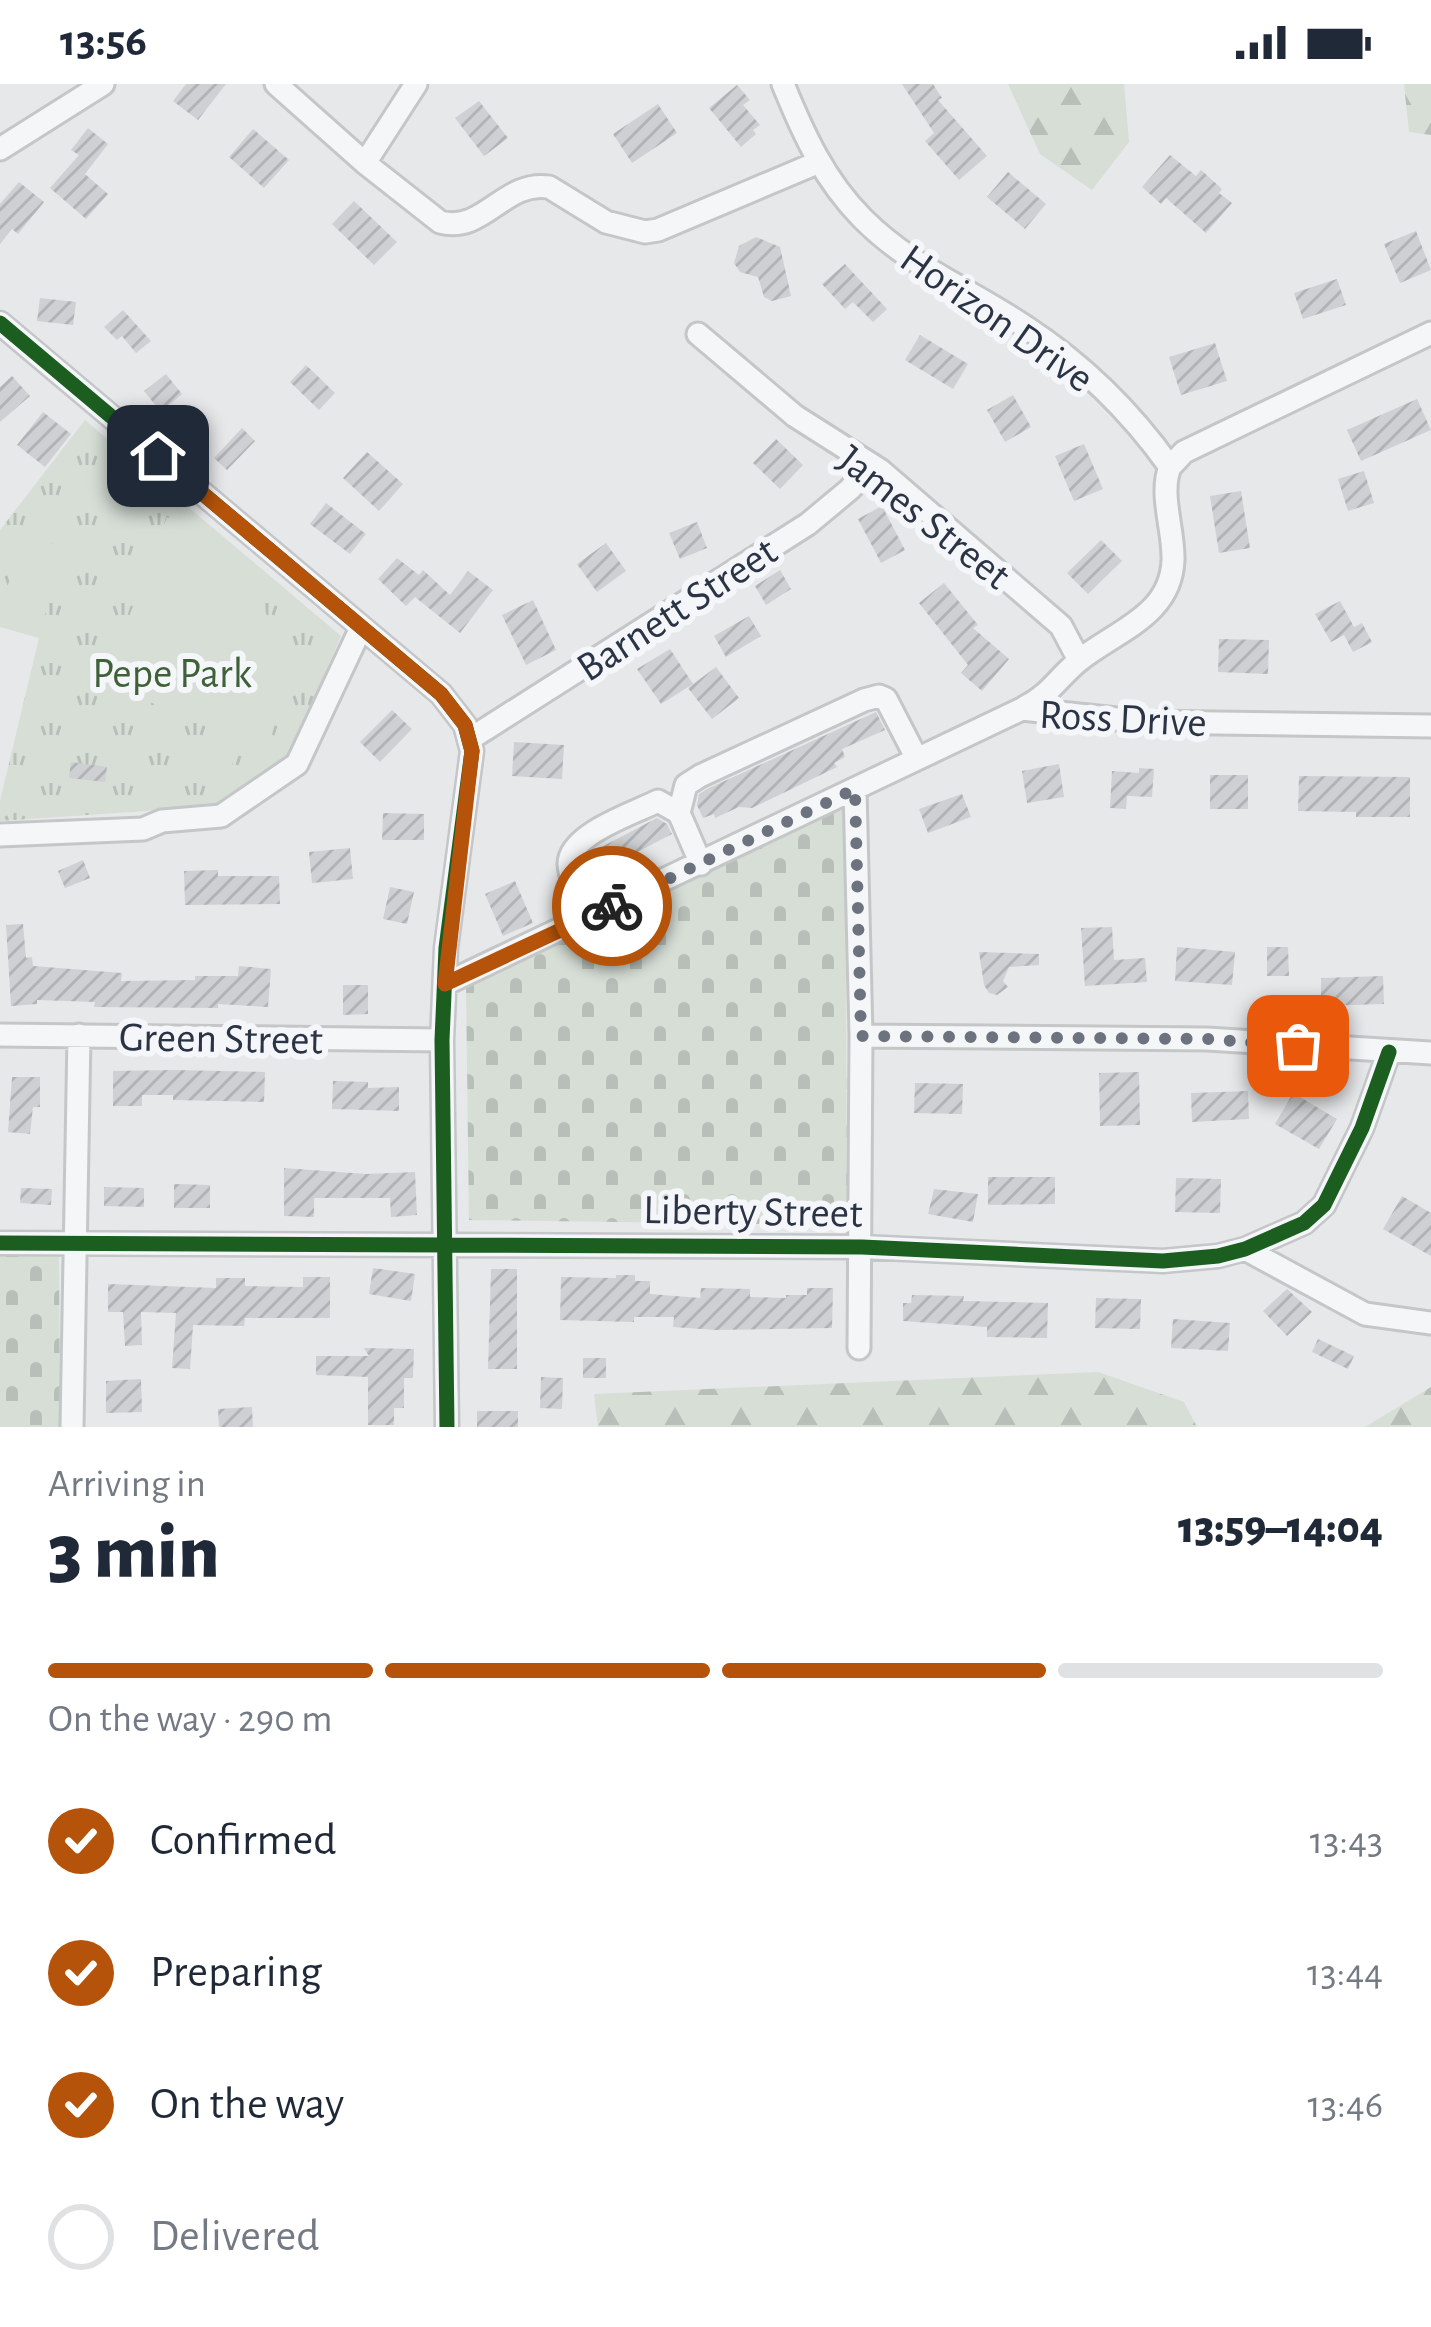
<!DOCTYPE html>
<meta charset="utf-8">
<style>
body{margin:0;font-family:"Alegreya Sans",sans-serif;background:#f2f2f3;color:#1f2937;height:100vh;display:flex;flex-direction:column;font-size:45px;white-space:nowrap}
*{box-sizing:border-box;margin:0}
p{font-size:39px;color:#747a83}
.icon{flex:none;width:66px;height:66px;fill:none;stroke:currentColor;stroke-width:2;stroke-linecap:round;stroke-linejoin:round}
.map{position:relative;height:1343px;overflow:hidden}
.details{display:flex;flex-direction:column;background:#fff;flex:1}
.details>*{flex:none}
.pin{position:absolute;display:grid;place-items:center;width:102px;height:102px;color:#fff;margin:-51px;border-radius:24px;box-shadow:0 6px 18px #0006}
.courier{position:absolute;display:grid;place-items:center;width:120px;height:120px;margin:-60px;border:9px solid #b45309;border-radius:50%;background:#fff;color:#222;box-shadow:0 3px 15px #0007}
.overview em{font-style:normal;font-weight:800}
.overview div{display:flex;flex-direction:column-reverse}
.overview{display:flex;align-items:center;justify-content:space-between;height:204px;padding:0 48px}
h1{font-size:78px;font-weight:800;line-height:90px}
.bar{display:grid;grid-template-columns:repeat(4,1fr);gap:18px 12px;align-content:center;height:144px;padding:0 48px}
.bar i{height:15px;border-radius:9px;background:#e0e1e3}
.bar .on{background:#b45309}
.bar p{grid-column:span 4}
ol{padding:0 48px;list-style:none}
li{display:flex;align-items:center;gap:36px;height:132px}
li p{margin-inline-start:auto}
li .icon{padding:12px;border-radius:50%;background:#b45309;color:#fff;stroke-width:4}
li:last-child{color:#747a83}
li i{width:66px;height:66px;border:6px solid #e0e1e3;border-radius:50%}
.status{display:flex;justify-content:space-between;align-items:center;height:84px;padding:0 60px;background:#fff;direction:ltr}
.status svg{height:33px;fill:currentColor}
.map>svg:first-child{display:block}
.grass{fill:url(#grass-tufts)}
.forest{fill:url(#forest-firs)}
.cemetery{fill:url(#cemetery-stones)}
.pitch{fill:#d6ded6}
.building{fill:url(#building-hatch)}
.lines{fill:none;stroke-linecap:round;stroke-linejoin:round}
.minor-casing{stroke:#c4c6c8;stroke-width:27}
.minor{stroke:#f5f6f7;stroke-width:21}
.cycleway-casing{stroke:#f4f6f9;stroke-width:22}
.cycleway{stroke:#1b5e20;stroke-width:15}
.done{stroke:#6c737f;stroke-width:12;stroke-dasharray:0 21.6}
.route{stroke:#b45309;stroke-width:15}
.labels{text-anchor:middle;stroke-width:12;stroke-linejoin:round;paint-order:stroke}
.street-label{font-size:42px;fill:#2b3445;stroke:#f4f6f9}
.park-label{font-size:42px;fill:#3f6138;stroke:#f4f6f9}
</style>
<div class="status"><b>13:56</b><svg viewBox="0 0 49 12"><path d="M0 12V9h3v3zM5 12V6h3v6zM10 12V3h3v9zM15 12V0h3v12zM26 1h20v11H26zM47 4h2v5h-2z"/></svg></div>
<div class="map">
<svg width="1431" height="1343" viewBox="0 0 1431 1343">
<defs>
<pattern id="grass-tufts" width="24" height="20" patternUnits="userSpaceOnUse" patternTransform="scale(3)"><rect width="24" height="20" fill="#d6ded6"/><path d="M3 7l-1-3M5 7V3M7 7l1-3M15 17l-1-3M17 17v-4M19 17l1-3" fill="none" stroke="#b8bfb9"/></pattern>
<pattern id="forest-firs" width="22" height="20" patternUnits="userSpaceOnUse" patternTransform="scale(3)"><rect width="22" height="20" fill="#d6ded6"/><path d="M5 1l3.5 6h-7zM16 11l3.5 6h-7z" fill="#b8bfb9"/></pattern>
<pattern id="cemetery-stones" width="16" height="16" patternUnits="userSpaceOnUse" patternTransform="scale(3)"><rect width="16" height="16" fill="#d6ded6"/><path d="M2 7V4a2 2 0 0 1 4 0v3zM10 15v-3a2 2 0 0 1 4 0v3z" fill="#b8bfb9"/></pattern>
<pattern id="building-hatch" width="6" height="6" patternUnits="userSpaceOnUse" patternTransform="scale(3)"><rect width="6" height="6" fill="#ced0d3"/><path d="M-1 1l2-2M0 6l6-6M5 7l2-2" fill="none" stroke="#b1b3b6"/></pattern>
</defs>
<rect width="100%" height="100%" fill="#e6e8ea"/>
<path class="grass" d="M85 336 341 552 287 679 219 722 0 737V717L39 554 0 543V446Z"/>
<path class="forest" d="M1008 0H1124L1129 58 1092 106 1040 70Z
M1404 0H1431V51L1409 48Z
M1098 1288 1184 1318 1197 1343H598L594 1310Z
M1431 1303V1343H1365Z"/>
<path class="cemetery" d="M845 724 847 1141 469 1136 466 902Z
M0 1171 59 1173 60 1343H0Z"/>
<path class="pitch" d="M167 433C262 478 299 561 269 662L103 601Z
M23 451 65 463 44 534 2 521Z
M181 651 236 667 231 684 176 668Z"/>
<path class="building" d="M186 0H226L198 36 173 17Z
M902 0H933L942 14 938 16 987 72 959 96 925 57 934 49Z
M737 1 750 16 743 21 760 41 753 46 756 50 741 63 709 24Z
M479 17 508 54 484 72 455 34Z
M658 20 677 49 632 79 613 50Z
M88 44 108 60 85 90 108 110 86 135 50 104 79 71 71 66Z
M253 45 289 76 264 104 229 73Z
M1170 71 1196 92 1201 86 1222 105 1219 109 1232 119 1206 149 1166 114 1161 120 1142 103Z
M1008 88 1046 120 1025 145 987 113Z
M19 98 44 118 18 150 12 145 0 160V120Z
M354 117 397 158 374 181 332 140Z
M1416 147 1431 186 1400 199 1384 160Z
M756 153 780 163 791 212 772 217 764 213 758 193 740 188 734 179 739 162Z
M845 180 887 225 873 238 853 218 845 225 822 200Z
M1337 195 1346 221 1303 235 1294 209Z
M40 214 76 218 73 241 37 237Z
M123 226 151 257 136 269 122 252 117 256 104 243Z
M920 251 968 280 953 305 905 276Z
M1215 259 1227 297 1181 311 1169 273Z
M306 281 335 309 319 326 290 298Z
M166 290 182 310 161 328 144 307Z
M12 292 30 312 0 338V303Z
M1013 311 1031 343 1005 358 987 326Z
M1417 315 1431 346 1361 377 1347 346Z
M43 328 71 350 45 383 17 361Z
M242 344 255 357 227 386 214 374Z
M776 355 803 381 780 405 753 379Z
M1084 360 1103 405 1074 417 1055 372Z
M367 368 403 400 379 427 343 394Z
M1364 387 1374 419 1348 427 1338 395Z
M1241 407 1250 464 1219 469 1210 412Z
M326 419 366 450 350 470 310 440Z
M882 422 905 466 881 479 858 435Z
M697 438 707 464 680 475 669 449Z
M1101 456 1122 477 1088 510 1067 489Z
M606 459 626 487 597 508 577 480Z
M397 474 419 491 423 486 450 511 468 487 493 506 460 549 415 513 406 522 378 495Z
M780 486 791 505 766 521 755 502Z
M944 499 978 541 973 544 1009 575 982 607 961 589 968 581 919 519Z
M533 516 556 566 526 581 502 531Z
M1340 517 1354 543 1362 539 1372 558 1353 568 1344 551 1331 558 1315 530Z
M749 532 761 552 726 573 714 552Z
M1219 555 1269 556 1268 590 1218 588Z
M670 565 693 600 661 620 637 585Z
M716 583 739 614 712 635 688 604Z
M392 626 412 645 380 678 360 658Z
M876 628 885 646 842 665 845 673 834 679 837 683 752 724 739 723 715 734 714 730 703 734 697 721 699 710 707 705Z
M514 658 564 661 562 695 512 692Z
M71 678 107 683 105 698 69 694Z
M1059 680 1064 713 1027 719 1022 687Z
M1139 684 1154 685 1152 713 1127 712 1126 725 1110 724 1112 687 1139 689Z
M1210 691H1248V725H1210Z
M1299 692 1410 693V733H1356V728L1298 727Z
M962 710 971 733 928 749 919 725Z
M383 729 424 730V756H382Z
M657 734 667 740 672 750 601 787 592 768Z
M350 764 353 795 312 799 309 768Z
M83 776 90 794 65 804 58 787Z
M218 786V792H279L280 820 185 821 184 787Z
M515 797 533 839 503 852 485 810Z
M390 803 414 808 407 840 383 835Z
M637 825 643 839 614 852 608 839Z
M23 840 26 874 32 873 33 882 122 889 121 897 195 896V892H238L239 882 271 885 268 923 218 920V924L94 923 95 918 37 916V920L11 922 6 841Z
M1112 843 1114 876 1145 874 1147 898 1085 902 1081 844Z
M1177 863 1235 868 1232 901 1175 897Z
M1267 863H1288L1289 892H1267Z
M979 868 1039 870V881L1009 883 1003 897 1008 903 997 911 989 909 984 901Z
M1383 892 1384 920 1321 922V894Z
M343 901H368V930L343 931Z
M173 986 265 988 264 1018 173 1016V1011H142V1022H113V987Z
M1139 988 1140 1041 1100 1042 1099 989Z
M12 993H40V1023H33L30 1050 8 1048Z
M333 997 368 998V1004L399 1003V1027L332 1025Z
M915 999 963 1000 962 1030 914 1029Z
M1248 1007 1249 1035 1192 1038 1191 1009Z
M1293 1009 1337 1035 1319 1065 1275 1040Z
M284 1084 366 1090 415 1088 417 1131 391 1133 390 1114H314V1133L284 1132Z
M988 1093H1055V1120L988 1121Z
M1176 1094 1221 1095 1220 1129 1175 1128Z
M174 1100 210 1101V1124H174Z
M104 1103 144 1104V1123L104 1122Z
M21 1104 52 1105 51 1121 20 1119Z
M934 1105 978 1110 973 1138 928 1130Z
M1402 1112 1431 1129V1172L1383 1145Z
M373 1184 415 1190 411 1217 369 1210Z
M491 1185H517V1285H488Z
M616 1191H635V1197H650V1210L700 1214 701 1204 750 1205V1213L786 1214V1211H807V1204H833L832 1244 716 1246 673 1243 674 1233H634V1238L560 1236 561 1193 616 1194Z
M303 1193H330V1234H245L244 1242 193 1241 190 1285 172 1284 176 1229 141 1228 142 1261 125 1262 123 1228H108V1200L216 1204V1194H245V1202L303 1203Z
M1287 1205 1312 1228 1287 1252 1263 1227Z
M912 1211 964 1212 963 1217 1048 1219 1047 1254 987 1253V1243L903 1237V1219H911Z
M1096 1214 1141 1215 1140 1245 1095 1244Z
M1173 1235 1230 1239 1228 1267 1171 1264Z
M1318 1255 1354 1272 1348 1285 1312 1268Z
M364 1264 414 1265 413 1294H404V1324H394V1341H368V1293L316 1291V1272H369Z
M583 1274H606V1294H583Z
M541 1293 563 1294 562 1325 540 1324Z
M141 1295 142 1328 106 1329V1297Z
M252 1323 253 1343H219L218 1325Z
M477 1327H518V1343H477Z"/>
<g class="lines">
<g class="minor-casing">
<path id="minor" d="M276 0 365 79 440 138C484 150 504 96 549 103L606 138 645 148 658 146 819 78
M783 0C803 49 824 96 863 135 912 184 968 204 1024 242 1081 279 1131 328 1170 383 1159 410 1174 446 1173 476 1171 531 1118 546 1081 575 1060 591 1050 611 1025 623
M0 65 103 0
M365 79 416 0
M0 239 441 610 465 641 472 667 446 864 442 956 447 1343
M698 250 795 332 880 386 1061 542 1079 576
M1170 383 1184 368 1431 249
M470 655 808 440 850 405 871 381
M855 705 861 952 859 1264
M679 729 686 701 700 692 864 616 879 612 886 615 917 675
M0 751 143 745 162 737 221 732 297 680 361 544
M589 833C582 817 570 798 569 780 569 750 634 729 658 717L679 729 701 780
M445 900 1022 625 1145 638 1431 642
M0 951 442 956
M861 952 1207 955 1431 969
M0 1159 862 1163 1163 1177 1218 1172 1245 1165 1304 1139 1324 1121 1362 1044 1389 968
M1245 1165 1365 1230 1431 1239
M72 1343 79 951"/>
</g>
<use href="#minor" class="minor"/>
<g class="cycleway-casing">
<path id="cycleway" d="M0 239 441 610 465 641 472 667 446 864 442 956 447 1343
M0 1159 862 1163 1163 1177 1218 1172 1245 1165 1304 1139 1324 1121 1362 1044 1389 968"/>
</g>
<use href="#cycleway" class="cycleway"/>
</g>
<g class="lines">
<path class="done" d="M612 822 855 705 861 952 1207 955 1298 962"/>
<path class="route" d="M158 372 441 610 465 641 472 667 445 900 612 822"/>
</g>
<g class="labels">
<g class="street-label">
<text transform="translate(998 233) rotate(35)" y="15">Horizon Drive</text>
<text transform="translate(925 432) rotate(38)" y="15">James Street</text>
<text transform="translate(676 524) rotate(-33)" y="15">Barnett Street</text>
<text transform="translate(1123 633) rotate(3)" y="15">Ross Drive</text>
<text transform="translate(221 953) rotate(1)" y="15">Green Street</text>
<text transform="translate(753 1126) rotate(1)" y="15">Liberty Street</text>
</g>
<g class="park-label">
<text x="172" y="603">Pepe Park</text>
</g>
</g>
</svg>
<div class="pin" style="left:1298px;top:962px;background:#ea580c"><svg class="icon" aria-label="bag" viewBox="0 0 24 24"><path d="M5 8h14l-1 12H6zM9 8a3 3 0 0 1 6 0"/></svg></div>
<div class="pin" style="left:158px;top:372px;background:#1f2937"><svg class="icon" aria-label="home" viewBox="0 0 24 24"><path d="M3 11l9-7 9 7M6 9v11h12V9"/></svg></div>
<div class="courier" style="left:612px;top:822px"><svg class="icon" aria-label="bike" viewBox="0 0 24 24"><circle cx="6" cy="16" r="4"/><circle cx="18" cy="16" r="4"/><path d="M6 16l4-8h5l3 8M10 8l3 8H6M13 5h3"/></svg></div>
</div>
<section class="details">
<div class="overview"><div><h1>3 min</h1><p>Arriving in</p></div><em>13:59–14:04</em></div>
<div class="bar"><i class="on"></i><i class="on"></i><i class="on"></i><i></i><p>On the way · 290 m</p></div>
<ol>
<li><svg class="icon" aria-label="check" viewBox="0 0 24 24"><path d="M5 12l5 5 9-10"/></svg>Confirmed<p>13:43</p></li>
<li><svg class="icon" aria-label="check" viewBox="0 0 24 24"><path d="M5 12l5 5 9-10"/></svg>Preparing<p>13:44</p></li>
<li><svg class="icon" aria-label="check" viewBox="0 0 24 24"><path d="M5 12l5 5 9-10"/></svg>On the way<p>13:46</p></li>
<li><i></i>Delivered</li>
</ol>
</section>
